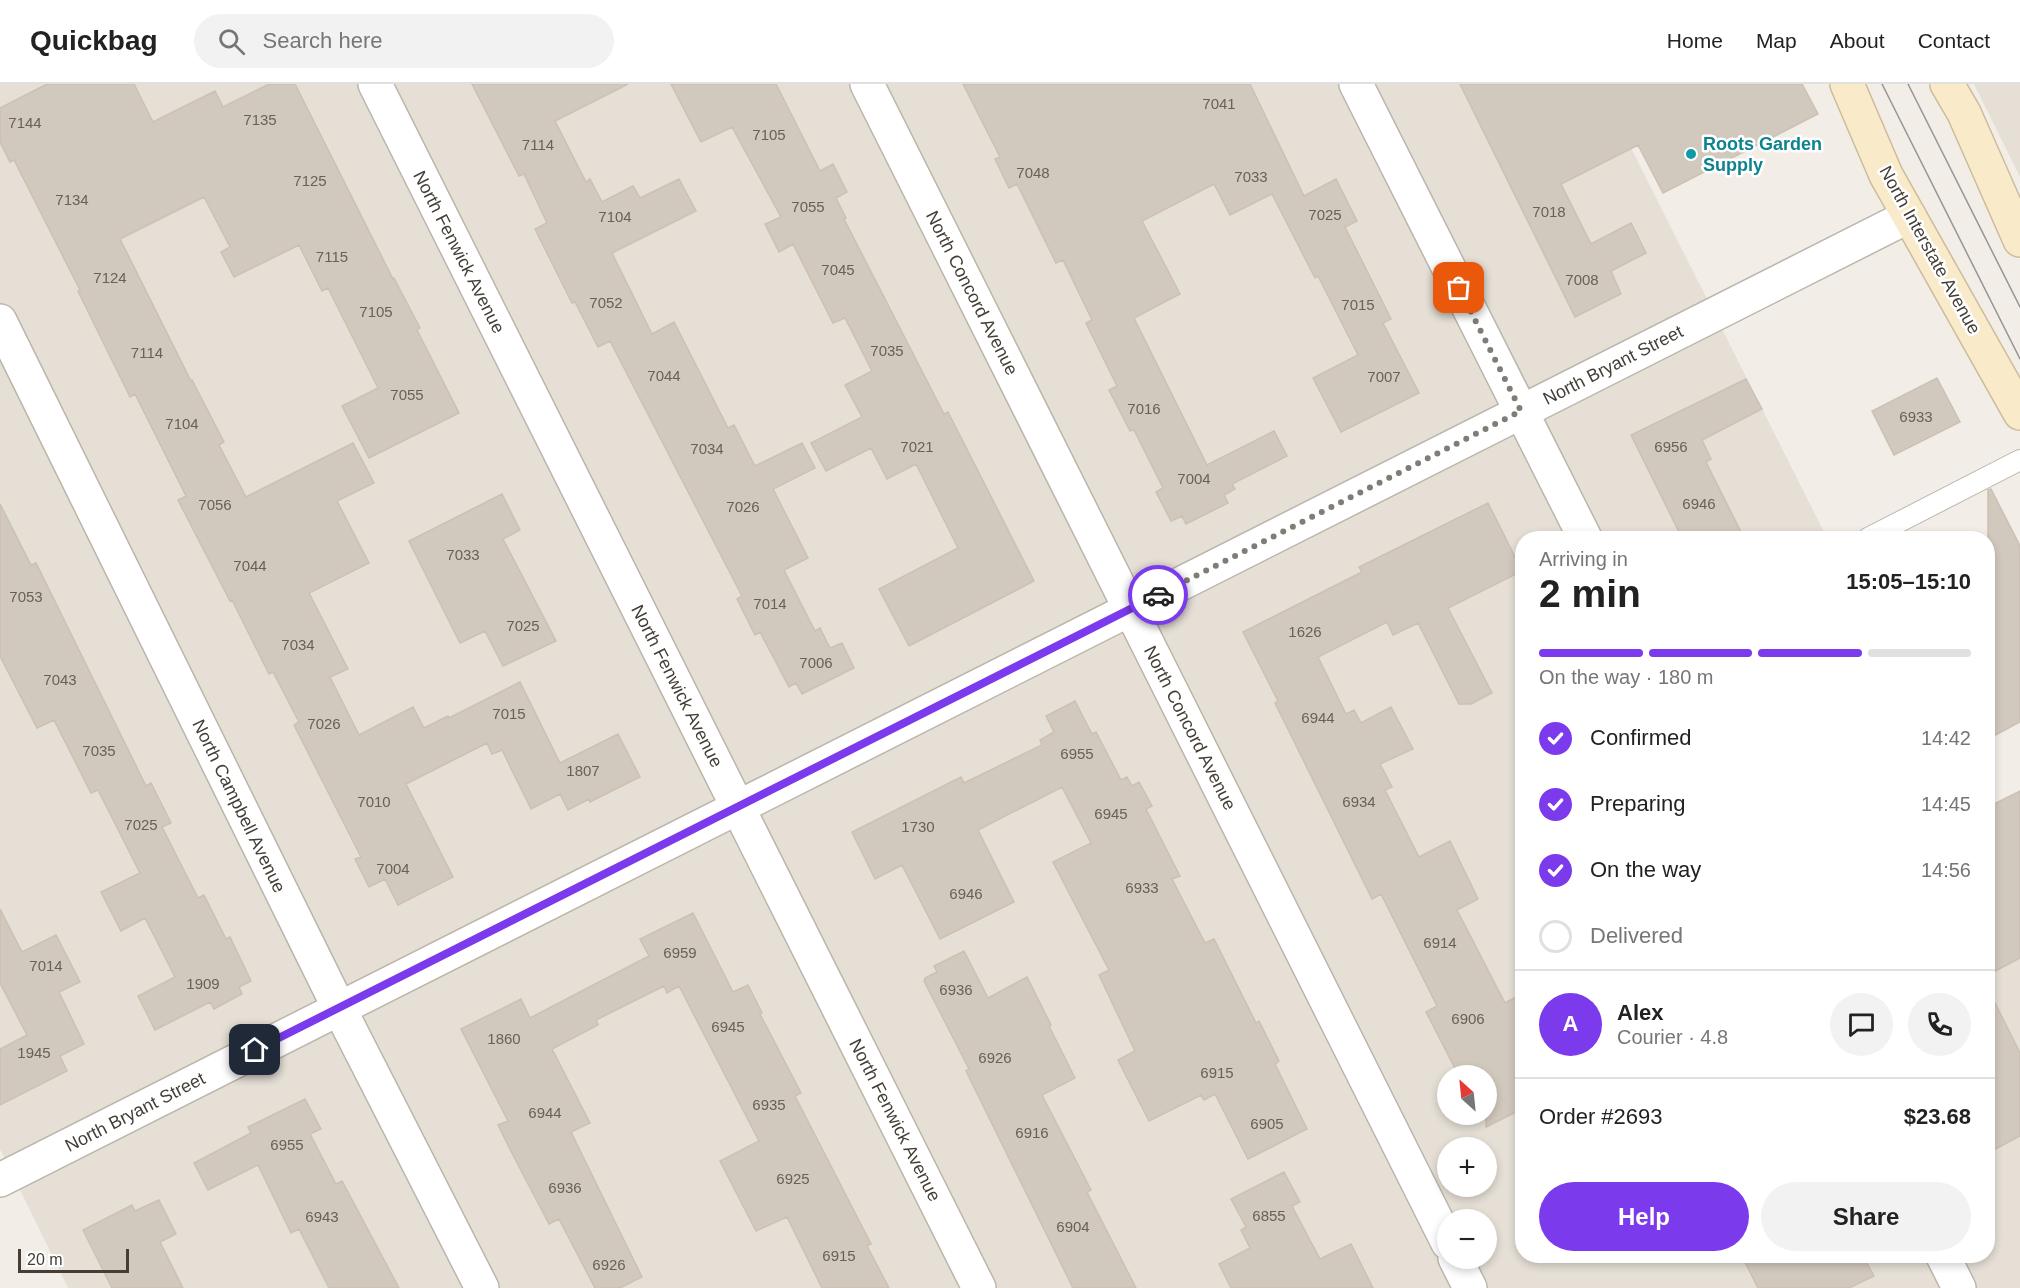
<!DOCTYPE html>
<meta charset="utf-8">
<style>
body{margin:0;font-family:Arial,sans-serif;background:#f2f2f2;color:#222;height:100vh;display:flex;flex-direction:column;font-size:22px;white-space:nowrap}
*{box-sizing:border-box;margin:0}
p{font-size:20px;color:#767676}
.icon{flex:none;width:33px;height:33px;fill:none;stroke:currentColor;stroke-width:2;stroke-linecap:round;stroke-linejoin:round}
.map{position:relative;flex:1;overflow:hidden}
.sheet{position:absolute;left:1515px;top:447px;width:480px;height:732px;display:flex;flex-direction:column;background:#fff;border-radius:24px;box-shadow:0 3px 9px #0003}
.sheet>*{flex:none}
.needle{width:39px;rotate:333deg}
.buttons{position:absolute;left:1437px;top:981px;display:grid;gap:12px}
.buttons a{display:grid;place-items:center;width:60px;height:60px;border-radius:50%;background:#fff;box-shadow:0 3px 9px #0003;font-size:30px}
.scale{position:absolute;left:18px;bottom:15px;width:111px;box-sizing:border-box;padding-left:6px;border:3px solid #443e37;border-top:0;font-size:16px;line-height:21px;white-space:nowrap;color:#443e37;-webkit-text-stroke:4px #fff;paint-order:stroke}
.pin{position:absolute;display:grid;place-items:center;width:51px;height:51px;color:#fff;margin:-26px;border-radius:12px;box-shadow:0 3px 9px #0006}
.courier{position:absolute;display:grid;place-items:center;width:60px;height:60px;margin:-30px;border:4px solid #7c3aed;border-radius:50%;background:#fff;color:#222;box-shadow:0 2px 8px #0007}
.summary em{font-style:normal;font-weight:800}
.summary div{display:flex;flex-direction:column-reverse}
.summary{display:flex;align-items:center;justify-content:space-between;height:102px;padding:0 24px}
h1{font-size:39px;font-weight:800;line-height:45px}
.bar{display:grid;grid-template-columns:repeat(4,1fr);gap:9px 6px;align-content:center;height:72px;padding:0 24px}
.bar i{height:8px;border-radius:4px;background:#e0e0e0}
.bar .on{background:#7c3aed}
.bar p{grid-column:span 4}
.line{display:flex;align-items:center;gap:15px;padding:0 24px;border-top:2px solid #e0e0e0}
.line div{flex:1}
.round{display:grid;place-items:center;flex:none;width:63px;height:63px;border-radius:32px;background:#f2f2f2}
ol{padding:0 24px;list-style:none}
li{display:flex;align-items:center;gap:18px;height:66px}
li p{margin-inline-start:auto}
li .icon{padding:6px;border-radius:50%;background:#7c3aed;color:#fff;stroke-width:4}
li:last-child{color:#767676}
li i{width:33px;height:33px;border:3px solid #e0e0e0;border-radius:50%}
.primary-button{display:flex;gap:12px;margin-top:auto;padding:12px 24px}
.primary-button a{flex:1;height:69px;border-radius:36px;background:#7c3aed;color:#fff;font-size:24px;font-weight:800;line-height:69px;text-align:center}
.primary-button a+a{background:#f2f2f2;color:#222}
header{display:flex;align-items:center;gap:36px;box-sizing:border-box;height:84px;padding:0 30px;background:#fff;border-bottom:2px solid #e0e0e0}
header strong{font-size:28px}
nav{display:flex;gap:33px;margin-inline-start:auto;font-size:21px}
.search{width:420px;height:54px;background:#f2f2f2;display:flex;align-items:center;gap:15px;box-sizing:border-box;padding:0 21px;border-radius:33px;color:#767676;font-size:22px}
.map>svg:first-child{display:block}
.residential{fill:#e5dfd6;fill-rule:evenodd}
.building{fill:#d2c9be;stroke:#ccc0b2;stroke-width:1.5}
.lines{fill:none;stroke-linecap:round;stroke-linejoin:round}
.lane-casing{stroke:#bcb5ab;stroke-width:22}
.street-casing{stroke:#bcb5ab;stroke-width:36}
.secondary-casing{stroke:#ccbc9b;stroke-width:36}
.lane{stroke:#fff;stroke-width:20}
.street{stroke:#fff;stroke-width:33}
.secondary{stroke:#f9eaca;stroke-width:33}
.tram{stroke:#959595;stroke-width:1.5}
.done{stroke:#817c75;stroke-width:6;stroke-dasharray:0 10.8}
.route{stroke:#7c3aed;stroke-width:8}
.culture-dot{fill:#0f9aa8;stroke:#fff;stroke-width:2}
.labels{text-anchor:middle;stroke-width:5;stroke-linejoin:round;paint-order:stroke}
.number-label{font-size:15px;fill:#686159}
.culture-label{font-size:18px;font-weight:bold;fill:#0d838f;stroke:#fff;text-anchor:start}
.street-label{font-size:18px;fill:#443e37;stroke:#fff}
</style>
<header>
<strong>Quickbag</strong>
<div class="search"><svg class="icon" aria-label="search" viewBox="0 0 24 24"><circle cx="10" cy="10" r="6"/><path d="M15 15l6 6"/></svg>Search here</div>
<nav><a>Home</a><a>Map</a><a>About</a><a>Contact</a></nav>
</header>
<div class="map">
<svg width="2020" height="1204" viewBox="0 0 2020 1204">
<rect width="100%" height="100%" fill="#f2eee7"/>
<path class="residential" d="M0 0H1599L1827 454H1522V1172H1988V776L2020 841V1204H68L0 1065ZM1448 992H1486V1030H1448ZM1448 1064H1486V1102H1448ZM1448 1136H1486V1174H1448Z
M1974 0H2020V93Z"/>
<path class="building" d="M47 0H134L153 38 215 7 223 23 269 0H295L393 195 394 194 420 244 417 246 459 329 369 374 342 322 378 304 328 204 322 207 299 161 234 193 221 168 230 163 204 113 120 155 191 297 192 296 224 358 219 361 246 413 353 359 374 399 337 417 369 479 309 509 348 585 330 593 359 651 413 623 424 644 448 632 449 634 520 598 560 679 618 650 640 693 590 718 589 715 568 726 560 710 531 725 502 666 492 670 487 659 406 700 453 793 398 821 385 795 369 803 355 775 361 773 294 641 299 638 273 588 269 590 232 516 230 517 178 416 186 412 135 310 130 313 78 207 80 206 14 76 10 78 0 58V24Z
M472 0H628L555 37 586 98 590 95 602 118 633 102 640 114 679 95 696 127 612 169 652 250 674 238 728 344 734 341 755 382 802 359 815 384 773 405 808 474 784 486 815 547 820 544 830 564 842 559 854 584 802 610 796 599 789 603 760 548 755 551 737 515 742 512 610 257 598 263 575 218 572 219 535 145 547 139 524 90 519 92Z
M671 0H776L820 87 833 80 847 108 836 114 846 134 844 135 944 330 948 328 1034 497 909 562 879 505 958 464 916 380 887 395 871 364 826 387 811 359 862 333 845 301 872 287 845 234 833 239 793 160 779 168 765 140 781 133 732 43 701 58Z
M963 0H1250L1304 112 1336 95 1357 137 1345 143 1391 235 1383 239 1419 309 1341 348 1313 294 1358 271 1318 192 1315 194 1272 110 1230 131 1214 100 1142 137 1180 210 1134 234 1207 381 1274 347 1287 372 1232 400 1235 405 1224 411 1228 419 1186 440 1182 432 1171 437 1156 408 1163 404 1134 346 1130 347 1109 306 1117 302 1086 239 1092 236 1063 176 1056 179 1017 100 1009 104 995 75 1000 73Z
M1460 0H1802L1818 30 1663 109 1638 61 1561 100 1591 160 1631 139 1646 169 1611 187 1621 210 1575 233Z
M1937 294 1960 338 1894 371 1872 327Z
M1746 295 1762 325 1702 356 1711 375 1706 378 1744 454H1682L1631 351Z
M1991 405 2020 462V638L1988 655V406Z
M502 410 520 446 503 455 556 557 503 582 485 547 460 559 409 457Z
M1488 419 1522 487 1448 524 1492 609 1471 620H1459L1418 539 1393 551 1387 538 1318 573 1346 630 1354 626 1361 639 1391 623 1413 665 1380 680 1392 703 1385 706 1419 773 1450 757 1478 815 1457 826 1505 919 1522 910V1025L1486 1043V992H1459L1426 928 1437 922 1381 810 1372 815 1275 619 1278 617 1243 548 1362 488 1359 483Z
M0 420 31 481 36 479 146 702 151 699 171 739 162 743 198 814 204 811 226 855 230 853 251 897 239 903 242 910 214 925 210 918 155 946 138 912 175 893 145 834 121 847 101 808 140 789 98 706 91 709 54 636 37 644 0 572Z
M1075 617 1092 650 1096 648 1121 696 1127 693 1132 702 1139 698 1152 722 1146 725 1180 792 1172 795 1205 859 1214 855 1256 939 1259 937 1279 977 1275 980 1307 1045 1248 1075 1215 1010 1204 1016 1201 1011 1149 1037 1118 976 1135 967 1099 891 1109 886 1053 778 1091 759 1062 703 978 746 1014 818 940 855 902 781 875 795 852 748 961 693 964 699 1042 661 1040 656 1054 648 1046 632Z
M2020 707V874L1988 891V723Z
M0 825 22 868 56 851 80 898 59 908 84 960 60 972 67 987 0 1021V965L27 951 0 899Z
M693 829 733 908 748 901 762 929 760 930 801 1009 795 1012 871 1160 867 1162 889 1204H822L787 1133 756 1147 720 1077 759 1057 679 902 667 909 664 902 596 936 598 941 552 965 590 1039 571 1048 642 1193 620 1204H595L559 1135 549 1140 516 1077 498 1041 508 1037 461 945 521 915 530 934 649 872 640 855Z
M964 867 988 914 1027 893 1051 941 1049 942 1075 994 1042 1011 1091 1106 1087 1108 1136 1204H1073L966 987 969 985 924 897 925 894 937 888 934 882Z
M1988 905 2020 969V1052L1988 1069Z
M305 1015 321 1045 310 1050 336 1100 342 1097 399 1204H329L299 1145 291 1149 258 1081 208 1106 194 1079 251 1049 248 1043Z
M1284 1088 1300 1118 1292 1122 1320 1175 1351 1160 1373 1204H1231L1219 1180 1250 1164 1241 1146 1246 1143 1231 1115Z
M159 1116 176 1150 160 1158 183 1204H112L83 1146 132 1121 135 1127Z
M1742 1172H1863L1874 1192 1849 1204H1758Z"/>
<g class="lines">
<g class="lane-casing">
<path id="lane" d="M1868 454 2020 376"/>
</g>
<g class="street-casing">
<path id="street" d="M375 0 979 1204
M867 0 1448 1159
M1356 0 1585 454
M0 237 339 924 482 1204
M0 1096 1909 132
M1943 1172 1959 1204
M1455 1174 1470 1204"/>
</g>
<g class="secondary-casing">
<path id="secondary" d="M1847 0 1886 91 2020 329
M1947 0 1964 29 2020 156"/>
</g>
<use href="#lane" class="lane"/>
<use href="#street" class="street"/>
<use href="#secondary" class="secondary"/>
<path class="tram" d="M1882 0 2020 275
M1908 0 2020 223"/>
</g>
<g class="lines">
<path class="done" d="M1158 511 1521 327 1459 204"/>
<path class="route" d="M255 966 1158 511"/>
</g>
<circle class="culture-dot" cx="1691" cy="70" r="6"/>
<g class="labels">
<g class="number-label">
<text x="1219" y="25">7041</text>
<text x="260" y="41">7135</text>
<text x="25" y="44">7144</text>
<text x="769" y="56">7105</text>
<text x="538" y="66">7114</text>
<text x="1033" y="94">7048</text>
<text x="1251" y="98">7033</text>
<text x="310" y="102">7125</text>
<text x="72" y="121">7134</text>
<text x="808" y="128">7055</text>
<text x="1549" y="133">7018</text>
<text x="1325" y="136">7025</text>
<text x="615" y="138">7104</text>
<text x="332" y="178">7115</text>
<text x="838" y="191">7045</text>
<text x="110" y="199">7124</text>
<text x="1582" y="201">7008</text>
<text x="606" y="224">7052</text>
<text x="1358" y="226">7015</text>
<text x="376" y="233">7105</text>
<text x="887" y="272">7035</text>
<text x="147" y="274">7114</text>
<text x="664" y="297">7044</text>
<text x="1384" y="298">7007</text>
<text x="407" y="316">7055</text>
<text x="1144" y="330">7016</text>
<text x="1916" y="338">6933</text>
<text x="182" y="345">7104</text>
<text x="917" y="368">7021</text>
<text x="1671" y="368">6956</text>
<text x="707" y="370">7034</text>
<text x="1194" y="400">7004</text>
<text x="1699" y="425">6946</text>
<text x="215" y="426">7056</text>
<text x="743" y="428">7026</text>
<text x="463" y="476">7033</text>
<text x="250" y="487">7044</text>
<text x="26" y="518">7053</text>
<text x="770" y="525">7014</text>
<text x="523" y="547">7025</text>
<text x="1305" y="553">1626</text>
<text x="298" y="566">7034</text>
<text x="816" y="584">7006</text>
<text x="60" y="601">7043</text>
<text x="509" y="635">7015</text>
<text x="1318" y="639">6944</text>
<text x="324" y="645">7026</text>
<text x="99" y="672">7035</text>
<text x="1077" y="675">6955</text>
<text x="583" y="692">1807</text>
<text x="374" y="723">7010</text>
<text x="1359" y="723">6934</text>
<text x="1111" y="735">6945</text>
<text x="141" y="746">7025</text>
<text x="918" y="748">1730</text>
<text x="393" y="790">7004</text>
<text x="1142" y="809">6933</text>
<text x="966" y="815">6946</text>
<text x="1440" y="864">6914</text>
<text x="680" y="874">6959</text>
<text x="46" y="887">7014</text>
<text x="203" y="905">1909</text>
<text x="956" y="911">6936</text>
<text x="1468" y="940">6906</text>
<text x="728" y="948">6945</text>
<text x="504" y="960">1860</text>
<text x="34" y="974">1945</text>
<text x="995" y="979">6926</text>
<text x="1217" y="994">6915</text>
<text x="769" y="1026">6935</text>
<text x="545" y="1034">6944</text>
<text x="1267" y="1045">6905</text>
<text x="1032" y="1054">6916</text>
<text x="287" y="1066">6955</text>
<text x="793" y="1100">6925</text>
<text x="565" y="1109">6936</text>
<text x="1269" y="1137">6855</text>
<text x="322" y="1138">6943</text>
<text x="1073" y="1148">6904</text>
<text x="839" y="1177">6915</text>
<text x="609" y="1186">6926</text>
</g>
<g class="culture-label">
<text x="1703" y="66">Roots Garden<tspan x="1703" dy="21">Supply</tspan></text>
</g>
<g class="street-label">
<text transform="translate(1930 166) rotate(61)" y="6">North Interstate Avenue</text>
<text transform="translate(459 168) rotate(63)" y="6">North Fenwick Avenue</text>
<text transform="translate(972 209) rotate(63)" y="6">North Concord Avenue</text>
<text transform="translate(1613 281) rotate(-27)" y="6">North Bryant Street</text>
<text transform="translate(677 602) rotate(63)" y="6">North Fenwick Avenue</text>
<text transform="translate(1190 644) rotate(63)" y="6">North Concord Avenue</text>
<text transform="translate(239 722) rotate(64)" y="6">North Campbell Avenue</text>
<text transform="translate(135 1028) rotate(-27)" y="6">North Bryant Street</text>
<text transform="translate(895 1036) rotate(63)" y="6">North Fenwick Avenue</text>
</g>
</g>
</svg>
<div class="buttons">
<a><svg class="needle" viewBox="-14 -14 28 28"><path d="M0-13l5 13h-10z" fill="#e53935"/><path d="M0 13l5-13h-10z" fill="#767676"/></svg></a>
<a>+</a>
<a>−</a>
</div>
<div class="scale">20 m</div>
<div class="pin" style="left:1459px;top:204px;background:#ea580c"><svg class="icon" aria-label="bag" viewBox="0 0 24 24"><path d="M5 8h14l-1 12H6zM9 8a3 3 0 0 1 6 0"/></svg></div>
<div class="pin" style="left:255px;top:966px;background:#1f2937"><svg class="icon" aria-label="home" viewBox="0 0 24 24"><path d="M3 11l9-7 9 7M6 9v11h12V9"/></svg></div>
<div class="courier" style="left:1158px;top:511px"><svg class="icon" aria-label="car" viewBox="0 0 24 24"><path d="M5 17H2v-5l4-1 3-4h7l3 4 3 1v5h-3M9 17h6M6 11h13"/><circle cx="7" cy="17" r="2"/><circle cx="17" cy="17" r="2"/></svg></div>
<section class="sheet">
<div class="summary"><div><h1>2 min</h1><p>Arriving in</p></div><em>15:05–15:10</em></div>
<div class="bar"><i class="on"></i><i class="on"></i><i class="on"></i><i></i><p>On the way · 180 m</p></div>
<ol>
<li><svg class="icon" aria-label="check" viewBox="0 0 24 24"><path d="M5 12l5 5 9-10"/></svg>Confirmed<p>14:42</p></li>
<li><svg class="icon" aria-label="check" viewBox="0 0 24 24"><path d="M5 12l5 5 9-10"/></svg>Preparing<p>14:45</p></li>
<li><svg class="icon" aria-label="check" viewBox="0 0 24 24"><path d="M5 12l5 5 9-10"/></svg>On the way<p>14:56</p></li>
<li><i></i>Delivered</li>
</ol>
<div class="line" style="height:108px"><b class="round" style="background:#7c3aed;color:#fff">A</b><div><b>Alex</b><p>Courier · 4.8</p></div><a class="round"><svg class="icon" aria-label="chat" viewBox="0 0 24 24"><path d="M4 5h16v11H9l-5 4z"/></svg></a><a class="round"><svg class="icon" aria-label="phone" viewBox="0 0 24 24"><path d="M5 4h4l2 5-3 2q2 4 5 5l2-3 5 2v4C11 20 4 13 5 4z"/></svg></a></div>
<div class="line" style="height:78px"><div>Order #2693</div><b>$23.68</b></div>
<div class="primary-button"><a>Help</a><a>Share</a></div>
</section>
</div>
